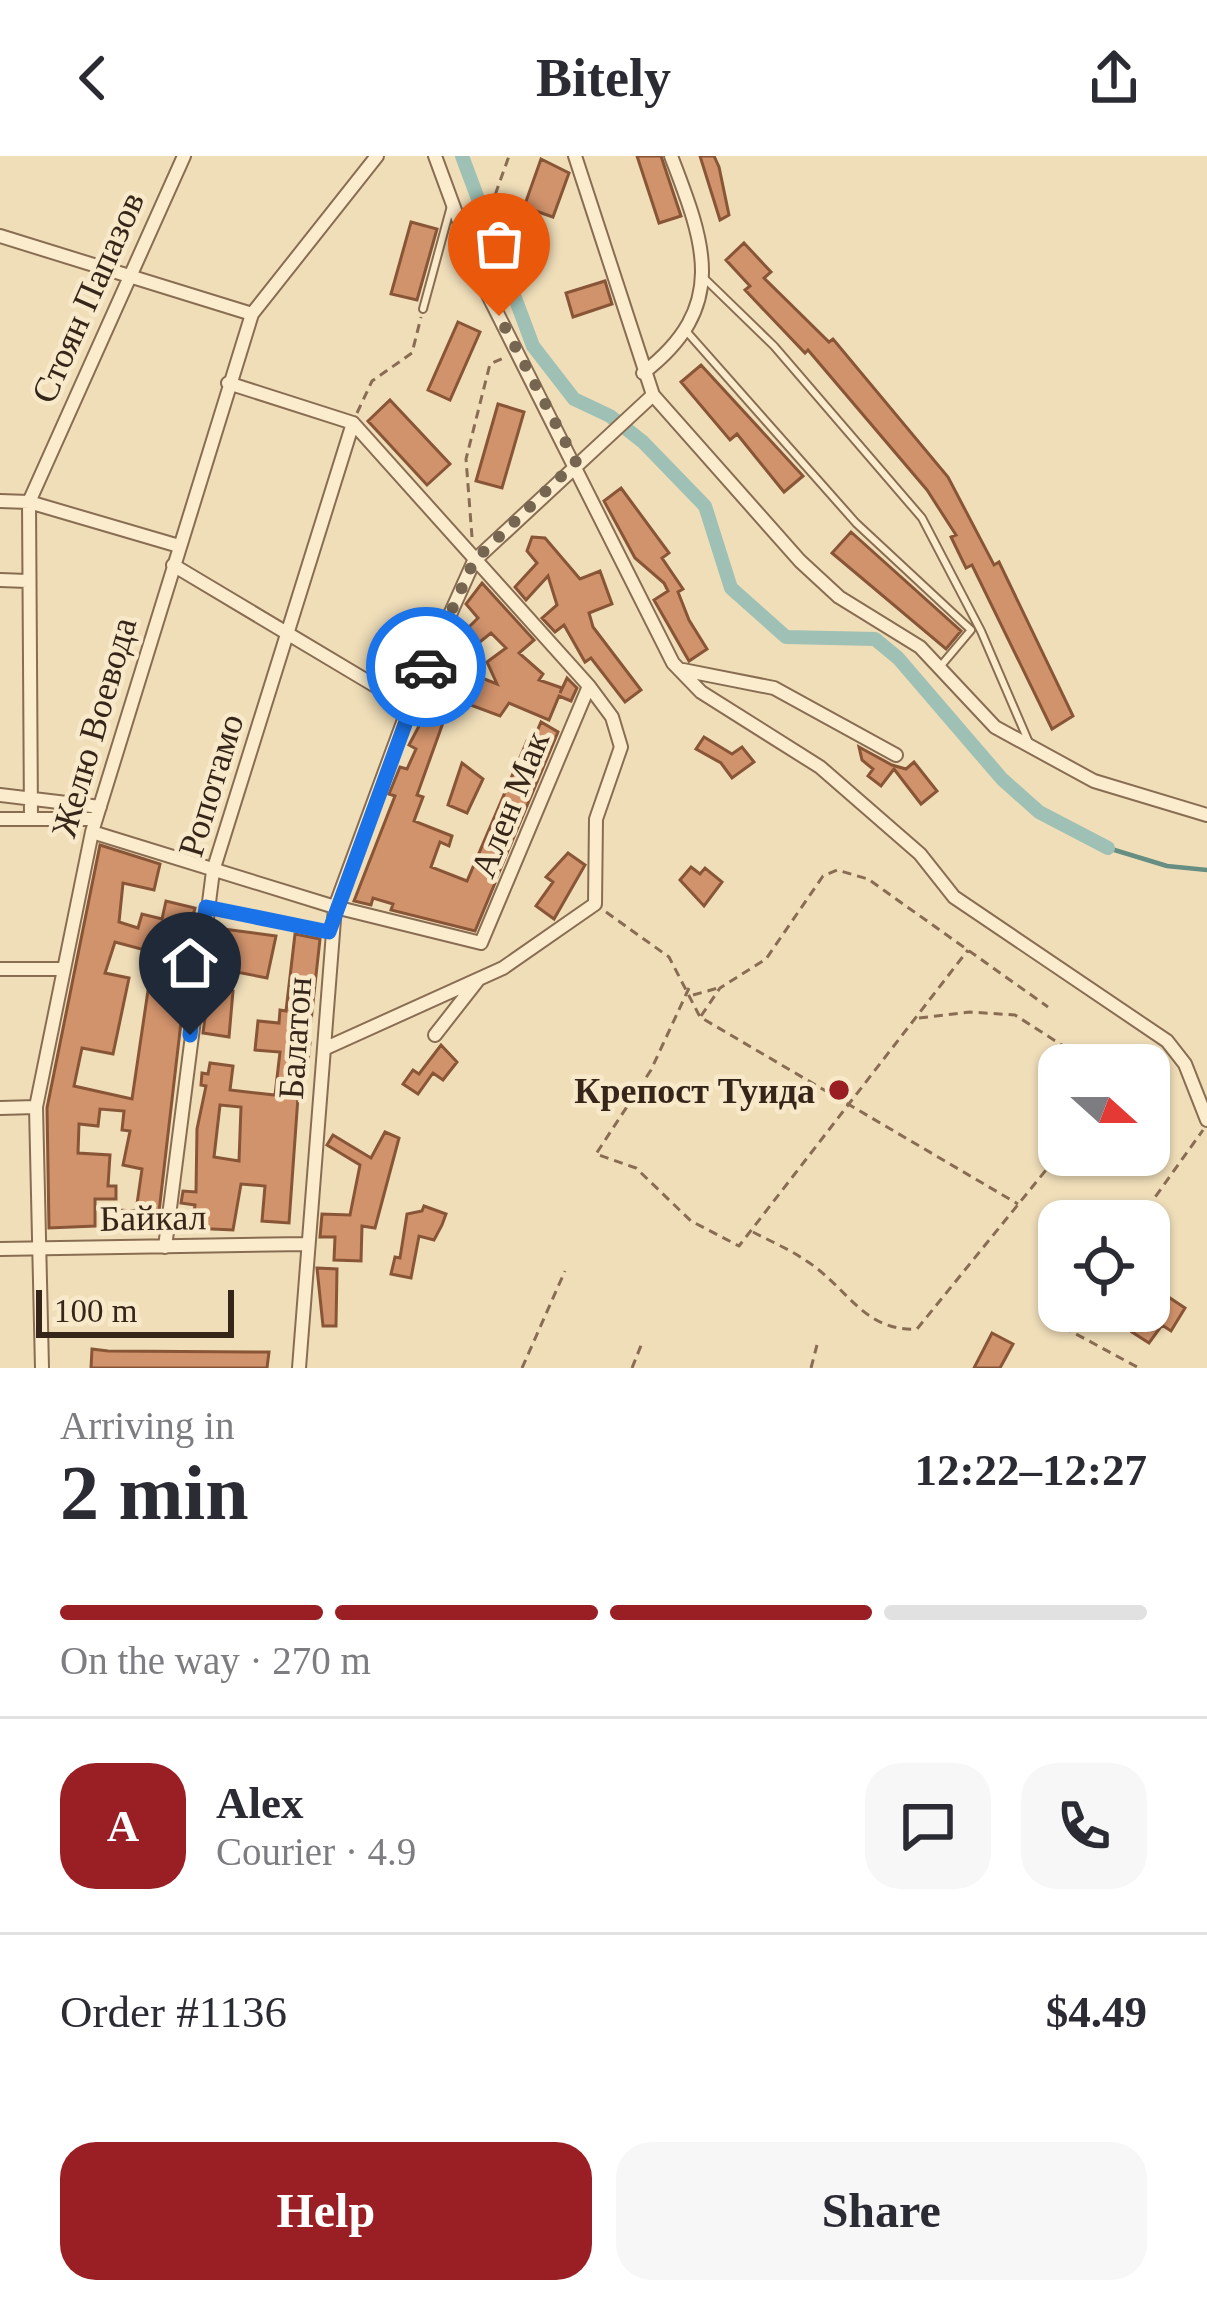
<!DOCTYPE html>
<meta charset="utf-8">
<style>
body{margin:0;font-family:Georgia,serif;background:#f7f7f7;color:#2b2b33;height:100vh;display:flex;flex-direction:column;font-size:45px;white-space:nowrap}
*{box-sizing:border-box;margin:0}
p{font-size:39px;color:#7c7c81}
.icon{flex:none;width:66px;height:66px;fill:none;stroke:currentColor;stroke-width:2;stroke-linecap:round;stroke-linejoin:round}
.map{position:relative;height:1212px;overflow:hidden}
.sheet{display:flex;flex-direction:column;background:#fff;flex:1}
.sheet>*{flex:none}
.needle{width:78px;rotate:111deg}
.controls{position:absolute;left:1038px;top:888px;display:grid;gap:24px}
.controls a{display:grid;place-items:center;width:132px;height:132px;border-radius:24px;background:#fff;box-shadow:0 3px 9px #0004;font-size:60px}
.scale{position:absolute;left:36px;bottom:30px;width:198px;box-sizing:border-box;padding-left:12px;border:6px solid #352619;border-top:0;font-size:33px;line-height:42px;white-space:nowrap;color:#352619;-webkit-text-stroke:9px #f7e9c9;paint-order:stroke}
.pin{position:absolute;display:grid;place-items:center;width:102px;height:102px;color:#fff;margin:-123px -51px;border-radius:50% 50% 50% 0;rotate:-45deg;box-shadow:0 0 12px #0007}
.pin .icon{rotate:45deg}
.courier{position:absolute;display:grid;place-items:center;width:120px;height:120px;margin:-60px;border:9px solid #1a73e8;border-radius:50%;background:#fff;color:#222;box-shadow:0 3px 15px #0007}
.headline em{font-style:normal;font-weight:600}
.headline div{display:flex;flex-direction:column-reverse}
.headline{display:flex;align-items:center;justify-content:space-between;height:204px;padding:0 60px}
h1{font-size:78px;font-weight:600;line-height:90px}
.bar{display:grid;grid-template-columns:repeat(4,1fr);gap:18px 12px;align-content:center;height:144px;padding:0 60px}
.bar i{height:15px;border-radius:9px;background:#e1e1e2}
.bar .current{background:#9a1f25}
.bar p{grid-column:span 4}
.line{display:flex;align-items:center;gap:30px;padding:0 60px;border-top:3px solid #e1e1e2}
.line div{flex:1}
.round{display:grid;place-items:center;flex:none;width:126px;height:126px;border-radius:36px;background:#f7f7f7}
.action{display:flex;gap:24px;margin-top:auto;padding:24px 60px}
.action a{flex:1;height:138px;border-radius:36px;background:#9a1f25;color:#fff;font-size:48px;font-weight:600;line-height:138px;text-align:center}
.action a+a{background:#f7f7f7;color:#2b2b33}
header{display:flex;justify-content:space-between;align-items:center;height:156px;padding:0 60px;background:#fff;font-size:54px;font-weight:600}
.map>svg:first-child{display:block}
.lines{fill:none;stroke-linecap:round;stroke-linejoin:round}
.stream{stroke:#668e82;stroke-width:4.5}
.canal{stroke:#9ec0b5;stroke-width:14}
.building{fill:#d1936c;stroke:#885537;stroke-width:3;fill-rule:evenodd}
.lane-casing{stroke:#886d53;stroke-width:10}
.street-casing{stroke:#886d53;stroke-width:16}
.path{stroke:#886d53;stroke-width:3;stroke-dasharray:9 6;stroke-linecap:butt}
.lane{stroke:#fbeccd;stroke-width:6}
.street{stroke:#fbeccd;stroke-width:12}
.done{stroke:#766651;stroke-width:12;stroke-dasharray:0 21.6}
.route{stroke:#1a73e8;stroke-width:15}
.poi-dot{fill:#9a1f25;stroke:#f7e9c9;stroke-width:4.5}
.labels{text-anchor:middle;stroke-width:9;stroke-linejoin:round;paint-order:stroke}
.street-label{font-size:36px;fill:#352619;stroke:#f7e9c9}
.poi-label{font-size:36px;font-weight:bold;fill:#352619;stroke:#f7e9c9;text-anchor:end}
</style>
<header><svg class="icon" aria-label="back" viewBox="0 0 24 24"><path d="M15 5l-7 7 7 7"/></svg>Bitely<svg class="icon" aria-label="share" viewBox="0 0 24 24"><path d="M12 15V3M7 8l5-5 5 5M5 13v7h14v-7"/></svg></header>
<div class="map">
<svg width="1207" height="1212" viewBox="0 0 1207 1212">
<rect width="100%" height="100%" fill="#f0deb9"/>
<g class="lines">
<path class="stream" d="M1108 692 1167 710 1207 714"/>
<path class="canal" d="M462 0 533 190 574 243 610 260 643 286 705 350 731 432 786 481 875 483 898 502 1002 623 1039 656 1108 692"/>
</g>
<path class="building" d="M637 0H661L681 60 659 67Z
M700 0H714L719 11 729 59 720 64Z
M541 3 569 17 553 61 524 51Z
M411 66 437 73 417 144 391 138Z
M744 87 771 116 764 122 829 186 833 183 948 321 994 409 999 406 1073 560 1052 573 972 409 966 412 951 381 956 379 927 334 808 194 805 197 745 134 750 130 726 104Z
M605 125 612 148 573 161 566 137Z
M458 166 480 176 450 244 428 234Z
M701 209 803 320 784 336 737 278 730 284 681 226Z
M390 244 450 308 427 329 368 265Z
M498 248 524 256 502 332 476 325Z
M621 332 669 397 662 402 683 433 678 436 689 464 707 493 689 505 654 444 668 435 664 427 635 402 604 345Z
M851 376 961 475 946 493 832 397Z
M532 381 545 382 580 423 600 415 612 448 589 457 593 471 641 534 625 546 591 502 585 506 564 469 555 476 542 462 557 449 548 420 526 444 515 431 537 407 527 395Z
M482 427 534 484 519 497 543 518 539 524 562 532 560 537 567 522 577 532 571 545 559 540 549 564 509 547 500 560 457 544 482 522 497 528 487 506 506 492 491 477 471 493 461 479 478 462 466 448Z
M441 505 462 514 417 639 423 641 414 665 452 680 449 690 440 686 431 711 467 725 527 585 532 587 541 566 558 576 497 721 486 717 495 727 475 775 391 754 393 748 373 742 371 749 354 745 395 640 389 638 400 611 407 613 416 593 409 589 437 536 440 526 433 523Z
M704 581 732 598 742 591 754 606 732 622 721 607 696 593Z
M859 591 892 609 906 613 914 606 937 635 921 648 894 613 881 630 868 620 873 613 862 604Z
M462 607 483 623 467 657 448 649Z
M100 689 160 708 154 734 123 727 119 766 138 772 142 758 162 763 166 745 195 752 190 771 175 767 168 788 191 795 187 809 146 805 149 795 115 786 105 817 129 822 113 898 82 892 74 930 132 943 150 821 166 824 160 846 183 849 157 1073 118 1072V1054L136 1055 142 1013 123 1009 130 975 122 974 124 955 100 953 98 970 79 968 78 997 110 999 108 1030H116V1043H95V1070L49 1072 47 952Z
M568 697 585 709 554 763 536 750 553 726 546 721Z
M691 711 700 718 705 712 722 726 704 750 680 724Z
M216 772 276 780 267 822 211 811Z
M295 778 320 783 311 865 305 864 302 887H310L307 913H300L289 1067 262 1065 265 1030 241 1028 233 1074 192 1072 195 1049 181 1047 183 1035 196 1036 197 973 206 930 201 929 202 917 208 918 210 907 233 910 230 934 275 939 280 896 255 894 258 865 279 867 280 854 286 855ZM220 949 241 951 239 1005 214 1001Z
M209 831 233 835 229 881 203 877Z
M441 889 457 906 443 924 433 917 418 938 403 928 413 914 419 918Z
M385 976 399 982 375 1072 362 1070 361 1105 334 1104 335 1081H320L322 1058 350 1059 360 1009 327 989 333 979 371 1002Z
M424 1050 446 1058 442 1069 434 1084 419 1080 411 1122 391 1118 395 1101 400 1102 407 1058 422 1055Z
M317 1112 337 1113 336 1170H323Z
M1167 1140 1185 1152 1171 1175 1162 1169 1149 1187 1132 1176 1140 1165 1147 1170Z
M992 1177 1013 1188 1000 1212H974Z
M92 1193 108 1195 269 1196 267 1212H91Z"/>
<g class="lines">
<g class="lane-casing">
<path id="lane" d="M704 122 774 190 922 362 981 475 1030 589
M423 153 451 50
M687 176 856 367 971 474 939 512
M209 752 329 777"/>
</g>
<g class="street-casing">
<path id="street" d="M435 0 481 125 673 507 701 536 820 611 920 698 954 741 1167 885 1185 908 1207 964
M575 0 653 239 800 405 839 441 920 491 995 571 1094 625 1207 659
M0 80 252 158
M643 217C729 151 705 88 671 0
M228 227 353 267 589 530 612 561 621 591 596 663 595 748 503 812 326 892
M0 345 29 346 179 390
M173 409 409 550
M0 424 27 425
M683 514 774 532 896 599
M0 639 100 651
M31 662 29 346 184 0
M0 663H96
M92 676 335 751 481 787 589 530
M0 813H61
M435 879 478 824
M0 952 36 951
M165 1091 213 715 353 267
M0 1093 306 1088
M42 1212 36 951 92 676 252 158 377 0
M299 1212 335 751 409 550 474 405 653 239"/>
</g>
<path class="path" d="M469 50 494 42 509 0
M357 257 372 225 412 197 421 161
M472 381 466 303 490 208 506 201
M606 756 669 801 700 861 1018 1048
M689 832 651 914 596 998 636 1012 691 1065 739 1090 968 794
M693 839 718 832
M701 860 720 832 766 803 823 720 837 714 868 723 1048 851
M919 862 970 856 1015 859 1093 909
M1138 1065 1203 974
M753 1076C770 1085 789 1093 805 1104 847 1130 863 1176 917 1173L1059 998
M1068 1155 1065 1172 1139 1212
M522 1212 565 1115
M632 1212 642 1187
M811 1212 817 1189"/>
<use href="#lane" class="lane"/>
<use href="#street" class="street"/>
</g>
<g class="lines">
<path class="done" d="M426 511 474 405 576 306 499 160"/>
<path class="route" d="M190 879 206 751 329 776 426 511"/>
</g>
<circle class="poi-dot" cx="839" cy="934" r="12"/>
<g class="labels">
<g class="street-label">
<text transform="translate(87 141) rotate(-66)" y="13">Стоян Папазов</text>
<text transform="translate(93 571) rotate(-74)" y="13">Желю Воевода</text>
<text transform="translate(210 629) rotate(-73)" y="13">Ропотамо</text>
<text transform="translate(509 648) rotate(-68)" y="13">Ален Мак</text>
<text transform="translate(294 882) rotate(-86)" y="13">Балатон</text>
<text transform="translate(153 1061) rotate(-1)" y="13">Байкал</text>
</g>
<g class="poi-label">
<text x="815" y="947">Крепост Туида</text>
</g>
</g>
</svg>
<div class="controls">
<a><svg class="needle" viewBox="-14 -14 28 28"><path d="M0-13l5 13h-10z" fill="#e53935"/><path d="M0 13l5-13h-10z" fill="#7c7c81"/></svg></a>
<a><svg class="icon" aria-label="locate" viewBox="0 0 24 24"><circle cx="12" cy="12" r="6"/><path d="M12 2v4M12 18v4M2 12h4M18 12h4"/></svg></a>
</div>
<div class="scale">100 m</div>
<div class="pin" style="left:499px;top:160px;background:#ea580c"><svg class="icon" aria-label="bag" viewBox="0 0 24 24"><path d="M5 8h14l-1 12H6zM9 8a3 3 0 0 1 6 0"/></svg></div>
<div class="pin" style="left:190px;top:879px;background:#1f2937"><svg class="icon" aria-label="home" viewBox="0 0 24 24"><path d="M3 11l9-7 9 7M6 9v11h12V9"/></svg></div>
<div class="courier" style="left:426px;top:511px"><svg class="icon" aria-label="car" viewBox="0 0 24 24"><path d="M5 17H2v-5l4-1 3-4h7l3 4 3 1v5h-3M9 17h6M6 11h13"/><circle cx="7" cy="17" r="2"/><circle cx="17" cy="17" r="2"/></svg></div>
</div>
<section class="sheet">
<div class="headline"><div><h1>2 min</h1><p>Arriving in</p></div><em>12:22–12:27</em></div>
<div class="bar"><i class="current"></i><i class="current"></i><i class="current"></i><i></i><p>On the way · 270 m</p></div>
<div class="line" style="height:216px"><b class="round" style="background:#9a1f25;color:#fff">A</b><div><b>Alex</b><p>Courier · 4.9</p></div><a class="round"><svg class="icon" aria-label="chat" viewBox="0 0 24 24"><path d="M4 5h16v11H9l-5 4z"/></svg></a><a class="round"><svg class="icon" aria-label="phone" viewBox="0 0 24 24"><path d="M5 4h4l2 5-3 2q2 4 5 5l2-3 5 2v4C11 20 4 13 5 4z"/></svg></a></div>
<div class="line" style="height:156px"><div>Order #1136</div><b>$4.49</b></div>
<div class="action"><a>Help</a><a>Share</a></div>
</section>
